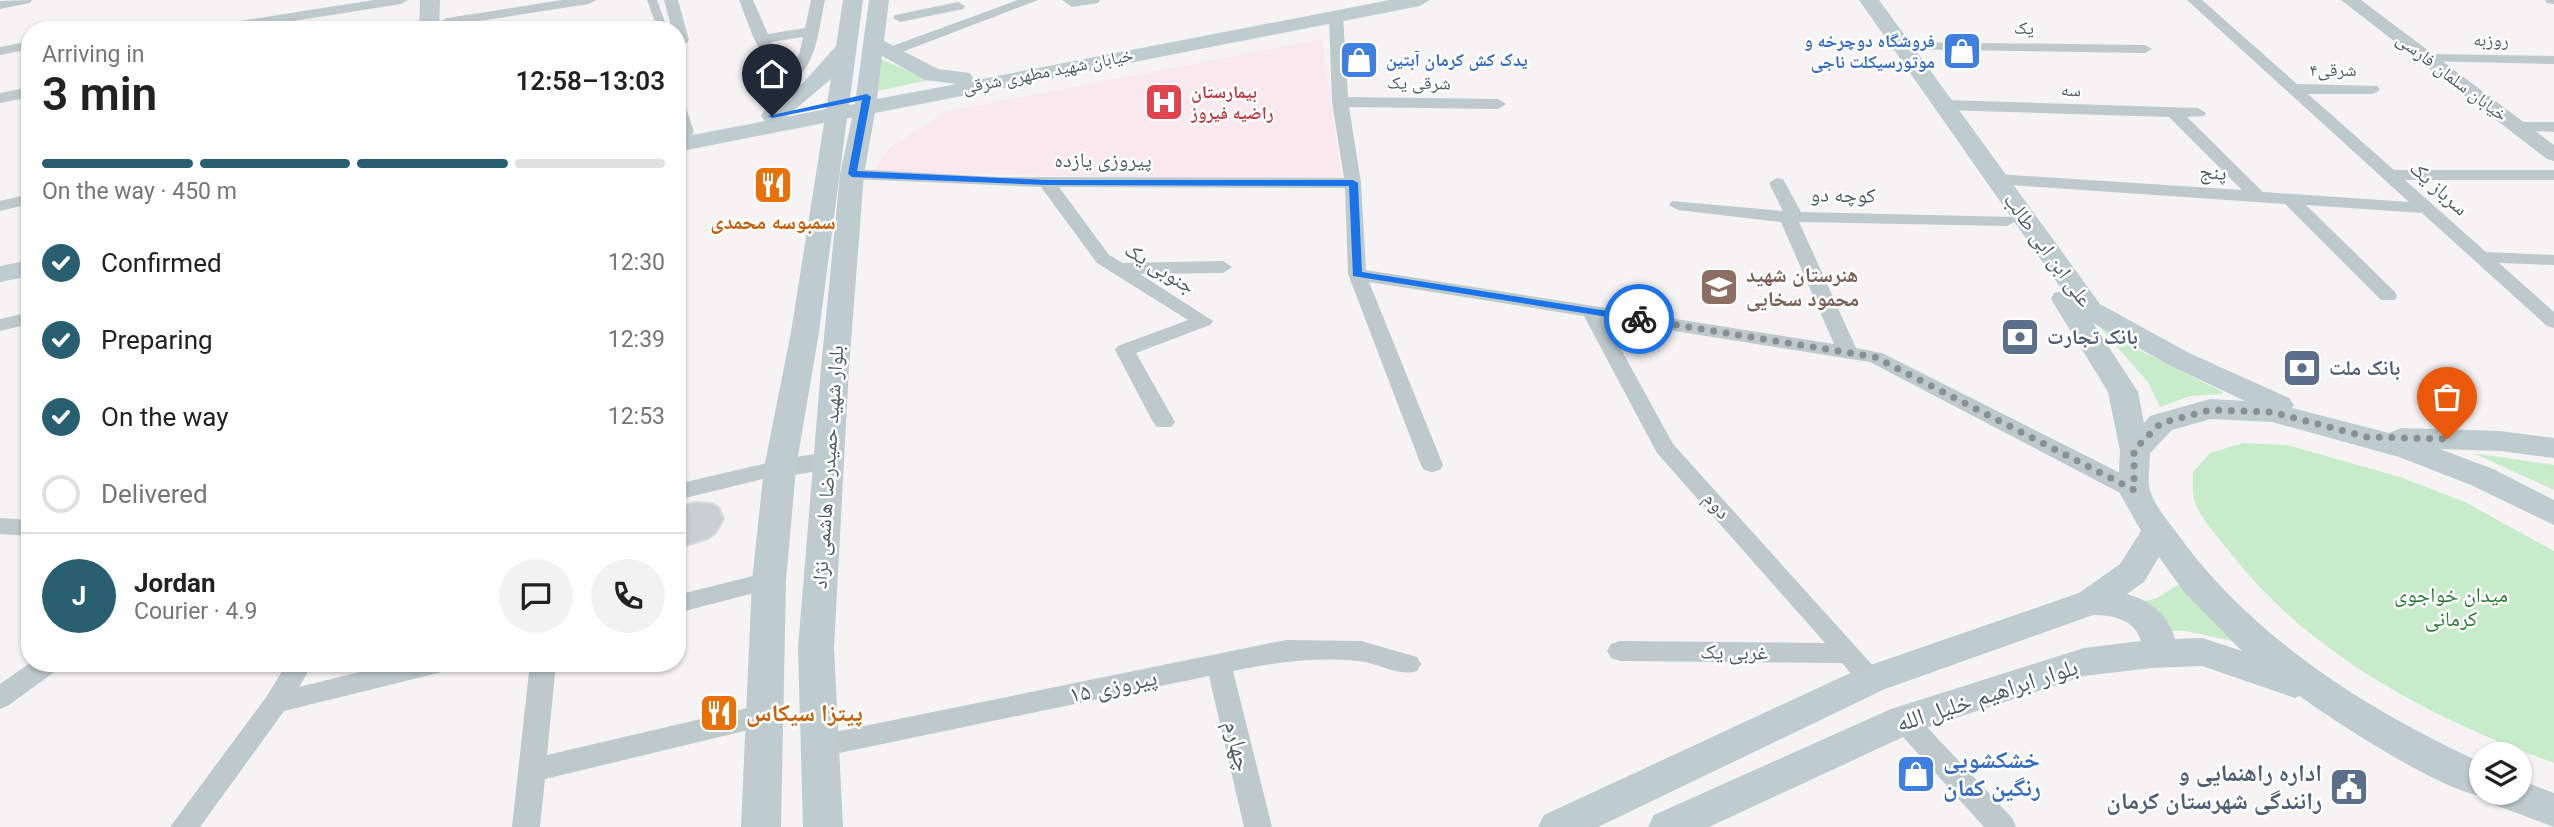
<!DOCTYPE html>
<meta charset="utf-8">
<style>
body{margin:0;font-family:Roboto,"Noto Naskh Arabic",sans-serif;background:#f2f2f2;color:#222;height:100vh;display:flex;flex-direction:column;font-size:26px;white-space:nowrap}
*{box-sizing:border-box;margin:0}
p{font-size:23px;color:#767676}
.icon{flex:none;width:38px;height:38px;fill:none;stroke:currentColor;stroke-width:2;stroke-linecap:round;stroke-linejoin:round}
.map{position:relative;flex:1;overflow:hidden}
.side{position:absolute;left:21px;top:21px;width:665px;height:651px;display:flex;flex-direction:column;background:#fff;border-radius:28px;box-shadow:0 2px 5px #0004}
.side>*{flex:none}
.fabs{position:absolute;left:2469px;top:742px;display:grid;gap:14px}
.fabs a{display:grid;place-items:center;width:63px;height:63px;border-radius:50%;background:#fff;box-shadow:0 2px 5px #0004;font-size:35px}
.pin{position:absolute;display:grid;place-items:center;width:60px;height:60px;color:#fff;margin:-72px -30px;border-radius:50% 50% 50% 0;rotate:-45deg;box-shadow:0 0 7px #0007}
.pin .icon{rotate:45deg}
.courier{position:absolute;display:grid;place-items:center;width:70px;height:70px;margin:-35px;border:5px solid #1a73e8;border-radius:50%;background:#fff;color:#222;box-shadow:0 2px 9px #0007}
.overview em{font-style:normal;font-weight:600}
.overview div{display:flex;flex-direction:column-reverse}
.overview{display:flex;align-items:center;justify-content:space-between;height:119px;padding:0 21px}
h1{font-size:46px;font-weight:600;line-height:52px}
.bar{display:grid;grid-template-columns:repeat(4,1fr);gap:10px 7px;align-content:center;height:84px;padding:0 21px}
.bar i{height:9px;border-radius:5px;background:#e0e0e0}
.bar .current{background:#296071}
.bar p{grid-column:span 4}
.line{display:flex;align-items:center;gap:18px;padding:0 21px;border-top:2px solid #e0e0e0}
.line div{flex:1}
.round{display:grid;place-items:center;flex:none;width:74px;height:74px;border-radius:37px;background:#f2f2f2}
ol{padding:0 21px;list-style:none}
li{display:flex;align-items:center;gap:21px;height:77px}
li p{margin-inline-start:auto}
li .icon{padding:7px;border-radius:50%;background:#296071;color:#fff;stroke-width:4}
li:last-child{color:#767676}
li i{width:38px;height:38px;border:4px solid #e0e0e0;border-radius:50%}
.map>svg:first-child{display:block}
.medical{fill:#f9e8ed}
.green{fill:#c8ecca}
.building{fill:#cad0d1;stroke:#d8dbdd;stroke-width:2}
.lines{fill:none;stroke-linecap:round;stroke-linejoin:round}
.pedestrian{fill:#bec9ca;fill-rule:evenodd}
.minor{fill:#bec9ca;fill-rule:evenodd}
.tertiary{fill:#bec9ca;fill-rule:evenodd}
.secondary{fill:#becccf;fill-rule:evenodd}
.route{fill:#1a73e8}
.done{stroke:#889192;stroke-width:7;stroke-dasharray:0 12.6}
.labels{text-anchor:middle;stroke-width:5;stroke-linejoin:round;paint-order:stroke}
.far-street-label{font-size:18px;fill:#4d5c5e;stroke:#fff}
.far-shop-label{font-size:18px;font-weight:bold;fill:#366cbe;stroke:#fff;text-anchor:end}
.far-health-label{font-size:18px;font-weight:bold;fill:#be3a42;stroke:#fff;text-anchor:start}
.street-label{font-size:21px;fill:#4d5c5e;stroke:#fff}
.food-label{font-size:21px;font-weight:bold;fill:#c56008;stroke:#fff}
.education-label{font-size:21px;font-weight:bold;fill:#785e54;stroke:#fff;text-anchor:start}
.service-label{font-size:21px;font-weight:bold;fill:#4e5e75;stroke:#fff;text-anchor:start}
.park-label{font-size:21px;fill:#247932;stroke:#fff}
.near-street-label{font-size:24px;fill:#4d5c5e;stroke:#fff}
.near-food-label{font-size:24px;font-weight:bold;fill:#c56008;stroke:#fff;text-anchor:start}
.near-shop-label{font-size:24px;font-weight:bold;fill:#366cbe;stroke:#fff;text-anchor:start}
.near-service-label{font-size:24px;font-weight:bold;fill:#4e5e75;stroke:#fff;text-anchor:end}
</style>
<div class="map">
<svg width="2554" height="827" viewBox="0 0 2554 827">
<rect width="100%" height="100%" fill="#f5f3f4"/>
<path class="medical" d="M1322 39 1342 182 872 172 891 147 945 112Z"/>
<path class="green" d="M881 59 929 80 878 91Z
M2089 315 2135 348 2223 392 2222 394 2190 396 2160 407 2148 382Z
M2243 443 2287 445 2400 477 2465 502 2554 551V763C2435 720 2312 657 2233 556 2221 541 2198 516 2194 499 2192 491 2193 480 2193 472L2210 453Z
M2473 453 2554 465V490Z
M2185 580 2246 644 2186 631H2165L2139 603 2157 598Z"/>
<path class="building" d="M694 502 712 503 719 507 724 519 716 533 708 539 677 549V507Z"/>
<g class="lines">
<path class="pedestrian" d="M647 0H657L668 30H658Z"/>
<path class="minor" d="M32 0 30 3 0 9V1Z
M374 0H408L401 4 237 30 229 29 227 26 234 22Z
M562 0H596L589 4 447 26 440 22 447 18Z
M664 0H678L689 40 687 43H677V30H672Z
M739 0H753L768 34 805 28 811 0H825C820 21 816 73 791 80L783 75 799 55 803 37 771 42 777 55 775 58H765L754 39Z
M1018 0H1038L894 55 889 56 882 52 884 49Z
M1062 0H1100L1098 3 1072 7Z
M2187 0H2202L2297 84 2377 86 2380 89 2377 92 2372 94H2308L2394 170H2554V180H2405L2486 252 2554 255V265L2499 263 2554 312V328L2547 326 2422 213 2306 205 2395 292 2397 296 2395 300H2381L2285 204 1996 184 1988 179 1996 174 2242 190 2169 117 1943 110 1935 105 1943 100 2198 108 2206 113 2204 116 2187 117 2263 192 2409 202Z
M2545 0H2554V4L2547 3Z
M958 2 965 6 963 9 900 22 893 18 895 15Z
M1336 12 1343 16 1348 97 1498 99 1506 104 1498 109 1349 107 1361 183 1366 270 1834 344 1781 222 1678 210 1669 205 1672 201 1783 211 1769 183 1777 178 1783 179 1801 212 2013 217 2016 221 2007 226 1799 222 1856 348 1882 353 2142 484 2145 490 2142 496 2134 498 2126 496 1870 362 1605 320 1673 444 1885 679 1881 686C1862 693 1854 676 1842 663L1620 661 1611 658 1607 651 1611 644 1620 641 1825 643 1657 453 1584 316 1369 282 1443 465 1440 470 1432 472 1424 470 1421 465 1348 274 1345 188 1059 187 1109 255 1123 263 1223 261 1232 267 1223 273 1140 274 1213 321 1210 325 1136 353 1175 422 1171 427H1157L1153 422 1115 350 1118 346 1188 320 1097 263 1041 187 852 179 844 174 852 169 998 177 1344 178 1332 102 1329 16Z
M30 41V49L0 55V47Z
M1902 42 2145 45 2152 49 2145 53 1897 49 1895 46Z
M2426 54 2554 56V64L2421 61 2419 58Z
M30 87V97L0 103V93Z
M677 100 685 105 694 132 692 135 686 137 678 132Z
M2517 122H2554V132L2511 130 2509 127Z
M30 194V204L0 211V201Z
M30 312V324L0 331V319Z
M780 460 788 463 791 468 788 473 677 500V484Z
M0 518 30 520V536L0 534Z
M769 572 777 575 781 581 777 587 677 613V595Z
M1286 640 1361 641 1417 657 1421 664 1417 671C1398 677 1378 663 1359 661 1316 657 1275 662 1233 671L1272 827H1244L1209 676 820 757 811 754 807 746 811 738 820 735Z
M30 663H61L57 670 9 705 0 709V684Z
M287 663H313L299 687 396 663H451L447 670 438 673 284 711 200 827H170L267 696Z
M530 663H556L547 755 765 704 774 707 778 715 774 723 765 726 545 779 540 827H512Z
M1904 709 1913 712 2012 818 2016 827H1984L1895 728 1891 720 1895 712Z"/>
<path class="tertiary" d="M2341 0H2361L2554 145V161L2547 159Z
M828 452 838 454 842 461 838 468 780 477 770 475 766 468 770 461Z"/>
<path class="secondary" d="M420 0H440L439 30H419Z
M843 0H863L849 105 855 104 869 0H889L884 41 938 69 970 73 973 78 971 81 1390 0H1430L1420 6 875 113 864 174 849 368 834 648 843 827H803L798 648 821 368 840 174 852 118H847L819 332 796 468 786 581 781 827H741L752 581 764 468 791 332 824 123 677 152V138L765 121 761 116 764 111 804 82 836 46ZM882 56 925 80 957 84 877 99ZM831 79 826 109 786 117Z
M1859 0H1879L2100 304 2189 353 2289 398 2294 405 2292 408 2389 433 2401 428 2500 431 2554 438V458L2500 451 2440 449 2493 469 2554 500V525L2471 485 2399 457 2272 422 2211 419 2172 430 2150 453C2150 464 2147 480 2150 491 2156 509 2174 528 2185 544 2260 643 2370 711 2482 763V793H2520V780L2554 793V827L2495 805 2490 795C2462 805 2327 717 2300 696L2295 698 2202 666 2151 668 2084 676 1916 731 1709 827H1648L1654 815 1891 709 2084 648 2141 641C2135 619 2112 615 2093 615L1885 689 1598 827H1538L1544 815 1859 669 2079 593 2120 564 2141 531 2118 490 2120 451 2108 392 2051 299 2054 293 2063 291ZM2093 323 2169 365 2245 401 2210 399 2150 416 2144 423 2138 392ZM2159 557 2184 592 2242 651 2202 638 2175 639C2168 614 2151 601 2127 594L2144 582Z
M30 260V276L0 282V266Z"/>
</g>
<path class="route" d="M867 94 871 97 857 171 1046 180H1353L1358 183 1362 272 1639 316 1644 319 1639 322 1353 276 1349 186 1046 185 852 177 848 174 862 100 772 118 768 116Z"/>
<g class="lines">
<path class="done" d="M1639 319 1875 357 2134 490V450L2161 423 2210 410 2272 412 2367 437 2447 439"/>
</g>
<defs>
<g id="shop-square" transform="scale(2.0125)"><rect x="-9" y="-9" width="18" height="18" rx="4" fill="#3f7fe0" stroke="#fff"/><path d="M-5-2.5h2.3a2.7 3.5 0 0 1 5.4 0H5L5.5 6h-11ZM-1.5-2.5h3a1.5 2.3 0 0 0-3 0Z" fill="#fff"/></g>
<g id="hospital-square" transform="scale(2.0125)"><rect x="-9" y="-9" width="18" height="18" rx="4" fill="#e0444e" stroke="#fff"/><path d="M-5-5h3v3.5h4V-5h3V5h-3V1.5h-4V5h-3Z" fill="#fff"/></g>
<g id="restaurant-square" transform="scale(2.0125)"><rect x="-9" y="-9" width="18" height="18" rx="4" fill="#e8710a" stroke="#fff"/><path d="M-5-6h1v4h1v-4h1v4h1v-4h1v5L-1.5 .5V6h-2V.5L-5-1ZM5-6V6H3V1.5H1.5Q1.5-4 5-6Z" fill="#fff"/></g>
<g id="school-square" transform="scale(2.0125)"><rect x="-9" y="-9" width="18" height="18" rx="4" fill="#8d6e63" stroke="#fff"/><path d="M0-5L7-2L0 1L-7-2ZM-4 1L0 2.5L4 1V4Q0 6-4 4Z" fill="#fff"/></g>
<g id="bank-square" transform="scale(2.0125)"><rect x="-9" y="-9" width="18" height="18" rx="4" fill="#5c6f8a" stroke="#fff"/><path d="M-6-4H6V4H-6ZM0-2.3a2.3 2.3 0 1 0 0 4.6a2.3 2.3 0 1 0 0-4.6Z" fill="#fff"/></g>
<g id="civic-square" transform="scale(2.0125)"><rect x="-9" y="-9" width="18" height="18" rx="4" fill="#5c6f8a" stroke="#fff"/><path d="M-.6-6.5H3V-4.5H.6V-3L4-1V1h2V6H-6V1h2V-1L-.6-3ZM-1.2 2.5V6h2.4V2.5Z" fill="#fff"/></g>
</defs>
<g fill-rule="evenodd">
<use href="#shop-square" x="1962" y="51"/>
<use href="#shop-square" x="1359" y="60"/>
<use href="#hospital-square" x="1164" y="102"/>
<use href="#restaurant-square" x="773" y="185"/>
<use href="#school-square" x="1719" y="287"/>
<use href="#bank-square" x="2020" y="337"/>
<use href="#bank-square" x="2302" y="368"/>
<use href="#restaurant-square" x="719" y="713"/>
<use href="#shop-square" x="1916" y="774"/>
<use href="#civic-square" x="2349" y="787"/>
</g>
<g class="labels">
<g class="far-street-label">
<text transform="translate(2024 28) rotate(1)" y="6">یک</text>
<text transform="translate(2491 40) rotate(1)" y="6">روزبه</text>
<text x="2333" y="76">شرقی۴</text>
<text transform="translate(1048 71) rotate(-11)" y="6">خیابان شهید مطهری شرقی</text>
<text transform="translate(2452 77) rotate(37)" y="6">خیابان سلمان فارسی</text>
<text transform="translate(1419 83) rotate(1)" y="6">شرقی یک</text>
<text transform="translate(2071 90) rotate(2)" y="6">سه</text>
</g>
<g class="far-shop-label">
<text x="1935" y="47">فروشگاه دوچرخه و<tspan x="1935" dy="21">موتورسیکلت ناجی</tspan></text>
<text x="1386" y="66" text-anchor="start">یدک کش کرمان آبتین</text>
</g>
<g class="far-health-label">
<text x="1191" y="98">بیمارستان<tspan x="1191" dy="21">راضیه فیروز</tspan></text>
</g>
<g class="street-label">
<text x="1103" y="167">پیروزی یازده</text>
<text transform="translate(2213 172) rotate(4)" y="7">پنج</text>
<text transform="translate(2439 188) rotate(42)" y="7">سرباز یک</text>
<text transform="translate(1843 195) rotate(1)" y="7">کوچه دو</text>
<text transform="translate(2048 250) rotate(54)" y="7">علی ابن ابی طالب</text>
<text transform="translate(1160 268) rotate(32)" y="7">جنوبی یک</text>
<text transform="translate(828 467) rotate(-86)" y="7">بلوار شهید حمیدرضا هاشمی نژاد</text>
<text transform="translate(1717 505) rotate(48)" y="7">دوم</text>
<text transform="translate(1734 652) rotate(1)" y="7">غربی یک</text>
</g>
<g class="food-label">
<text x="773" y="229">سمبوسه محمدی</text>
</g>
<g class="education-label">
<text x="1746" y="282">هنرستان شهید<tspan x="1746" dy="24">محمود سخایی</tspan></text>
</g>
<g class="service-label">
<text x="2047" y="344">بانک تجارت</text>
<text x="2329" y="375">بانک ملت</text>
</g>
<g class="park-label">
<text x="2451" y="602">میدان خواجوی<tspan x="2451" dy="24">کرمانی</tspan></text>
</g>
<g class="near-street-label">
<text transform="translate(1113 686) rotate(-12)" y="8">پیروزی ۱۵</text>
<text transform="translate(1987 695) rotate(-18)" y="8">بلوار ابراهیم خلیل الله</text>
<text transform="translate(1238 746) rotate(76)" y="8">چهارم</text>
</g>
<g class="near-food-label">
<text x="746" y="721">پیتزا سیکاس</text>
</g>
<g class="near-shop-label">
<text x="1943" y="768">خشکشویی<tspan x="1943" dy="28">رنگین کمان</tspan></text>
</g>
<g class="near-service-label">
<text x="2322" y="781">اداره راهنمایی و<tspan x="2322" dy="28">رانندگی شهرستان کرمان</tspan></text>
</g>
</g>
</svg>
<div class="fabs">
<a><svg class="icon" aria-label="layers" viewBox="0 0 24 24"><path d="M12 4l9 5-9 5-9-5zM3 14l9 5 9-5"/></svg></a>
</div>
<div class="pin" style="left:2447px;top:439px;background:#ea580c"><svg class="icon" aria-label="bag" viewBox="0 0 24 24"><path d="M5 8h14l-1 12H6zM9 8a3 3 0 0 1 6 0"/></svg></div>
<div class="pin" style="left:772px;top:116px;background:#1f2937"><svg class="icon" aria-label="home" viewBox="0 0 24 24"><path d="M3 11l9-7 9 7M6 9v11h12V9"/></svg></div>
<div class="courier" style="left:1639px;top:319px"><svg class="icon" aria-label="bike" viewBox="0 0 24 24"><circle cx="6" cy="16" r="4"/><circle cx="18" cy="16" r="4"/><path d="M6 16l4-8h5l3 8M10 8l3 8H6M13 5h3"/></svg></div>
<section class="side">
<div class="overview"><div><h1>3 min</h1><p>Arriving in</p></div><em>12:58–13:03</em></div>
<div class="bar"><i class="current"></i><i class="current"></i><i class="current"></i><i></i><p>On the way · 450 m</p></div>
<ol>
<li><svg class="icon" aria-label="check" viewBox="0 0 24 24"><path d="M5 12l5 5 9-10"/></svg>Confirmed<p>12:30</p></li>
<li><svg class="icon" aria-label="check" viewBox="0 0 24 24"><path d="M5 12l5 5 9-10"/></svg>Preparing<p>12:39</p></li>
<li><svg class="icon" aria-label="check" viewBox="0 0 24 24"><path d="M5 12l5 5 9-10"/></svg>On the way<p>12:53</p></li>
<li><i></i>Delivered</li>
</ol>
<div class="line" style="height:126px"><b class="round" style="background:#296071;color:#fff">J</b><div><b>Jordan</b><p>Courier · 4.9</p></div><a class="round"><svg class="icon" aria-label="chat" viewBox="0 0 24 24"><path d="M4 5h16v11H9l-5 4z"/></svg></a><a class="round"><svg class="icon" aria-label="phone" viewBox="0 0 24 24"><path d="M5 4h4l2 5-3 2q2 4 5 5l2-3 5 2v4C11 20 4 13 5 4z"/></svg></a></div>
</section>
</div>
